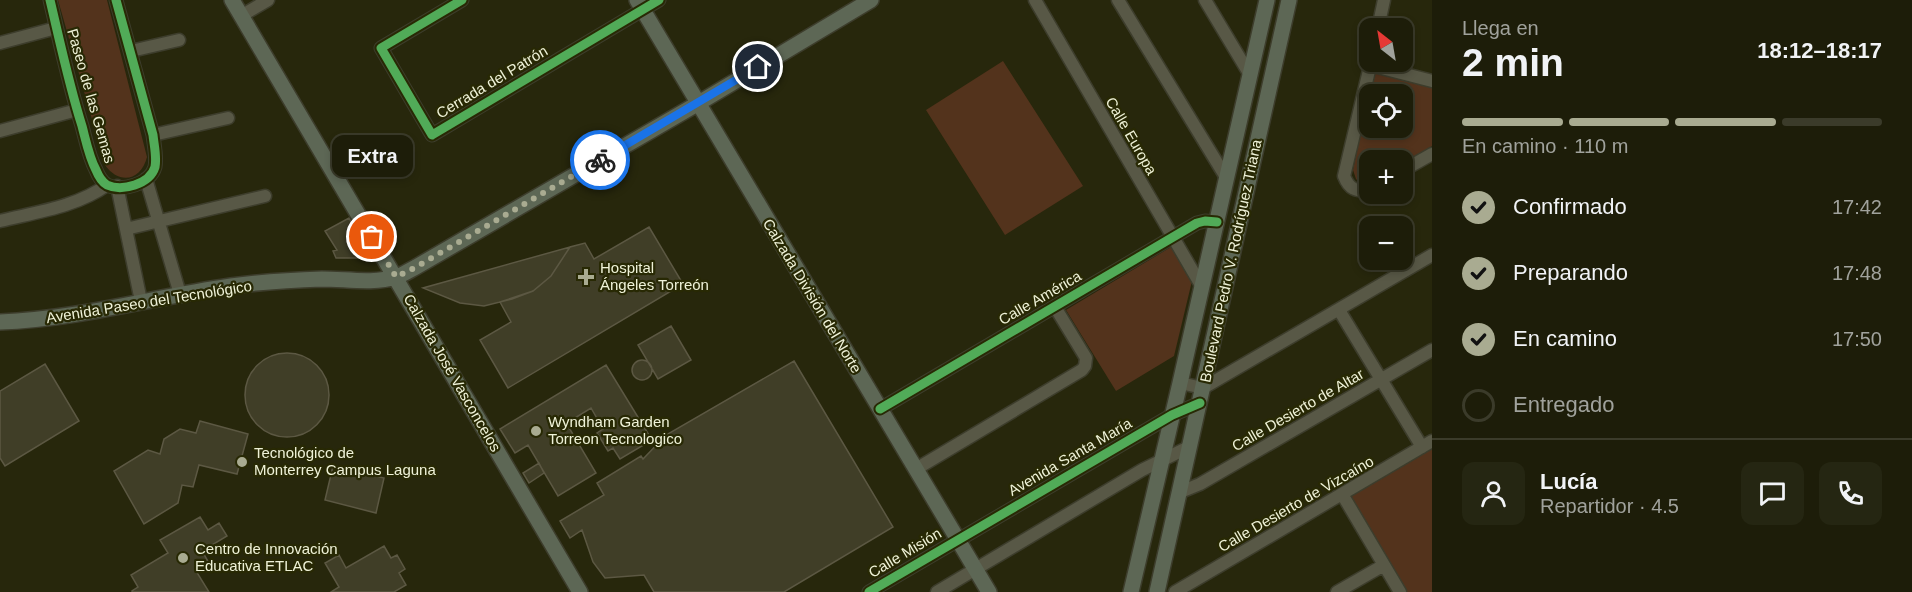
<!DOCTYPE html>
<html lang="es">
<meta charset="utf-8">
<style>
body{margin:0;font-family:Helvetica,sans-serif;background:#252612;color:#f1f3f6;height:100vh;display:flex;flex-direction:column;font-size:22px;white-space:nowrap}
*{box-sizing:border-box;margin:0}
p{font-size:20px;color:#a0a29c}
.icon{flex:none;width:33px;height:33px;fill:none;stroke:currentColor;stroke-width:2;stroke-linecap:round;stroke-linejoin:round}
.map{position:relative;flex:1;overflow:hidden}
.drawer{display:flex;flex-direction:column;background:#1d1d09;width:480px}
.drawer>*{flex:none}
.needle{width:39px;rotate:329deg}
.fabs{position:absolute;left:1359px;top:18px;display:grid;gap:12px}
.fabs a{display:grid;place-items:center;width:54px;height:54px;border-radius:12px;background:#1d1d09;box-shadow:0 3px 9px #0003,0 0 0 2px #3b3b2a;font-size:30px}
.pin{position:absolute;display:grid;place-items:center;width:51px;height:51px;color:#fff;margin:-26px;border:3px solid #fff;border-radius:50%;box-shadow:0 2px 6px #0007}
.courier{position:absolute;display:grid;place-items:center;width:60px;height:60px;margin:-30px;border:4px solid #1a73e8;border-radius:50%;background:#fff;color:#222;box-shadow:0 2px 8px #0007}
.bubble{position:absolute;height:42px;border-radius:12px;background:#1d1d09;box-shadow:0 3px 9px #0003,0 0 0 2px #3b3b2a;font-size:20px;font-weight:800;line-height:42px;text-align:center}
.head em{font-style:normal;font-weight:800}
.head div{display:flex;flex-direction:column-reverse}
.head{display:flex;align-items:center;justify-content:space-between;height:102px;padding:0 30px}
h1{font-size:39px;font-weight:800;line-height:45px}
.bar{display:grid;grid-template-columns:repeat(4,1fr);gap:9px 6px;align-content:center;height:72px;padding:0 30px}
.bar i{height:8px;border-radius:4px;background:#3b3b2a}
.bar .on{background:#a9ab91}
.bar p{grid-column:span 4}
.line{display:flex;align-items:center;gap:15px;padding:0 30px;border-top:2px solid #3b3b2a}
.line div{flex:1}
.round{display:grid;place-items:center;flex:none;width:63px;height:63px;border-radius:12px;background:#252612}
ol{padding:0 30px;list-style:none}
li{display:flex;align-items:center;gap:18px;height:66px}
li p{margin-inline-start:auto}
li .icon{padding:6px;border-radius:50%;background:#a9ab91;color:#111;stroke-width:4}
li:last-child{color:#a0a29c}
li i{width:33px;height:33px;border:3px solid #3b3b2a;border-radius:50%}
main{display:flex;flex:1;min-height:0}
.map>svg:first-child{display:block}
.green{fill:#53331c;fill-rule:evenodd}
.building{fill:#403e27;stroke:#5c5843;stroke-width:1.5}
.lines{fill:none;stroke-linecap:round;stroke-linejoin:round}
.minor-casing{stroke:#3d3d2c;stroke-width:15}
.major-casing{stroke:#3d3d2c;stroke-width:18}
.minor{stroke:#585846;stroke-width:12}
.major{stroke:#5d6755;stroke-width:15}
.cycleway-casing{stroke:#282904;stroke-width:13}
.cycleway{stroke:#51ab58;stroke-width:9}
.done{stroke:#a9ab91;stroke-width:6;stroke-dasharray:0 10.8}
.route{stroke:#1a73e8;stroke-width:8}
.poi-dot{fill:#a9ab91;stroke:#282904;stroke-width:2}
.labels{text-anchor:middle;stroke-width:4.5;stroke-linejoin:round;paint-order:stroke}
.street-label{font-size:15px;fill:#eff2d8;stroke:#282904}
.poi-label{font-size:15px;fill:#eff2d8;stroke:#282904;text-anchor:start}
</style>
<main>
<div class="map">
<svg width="1432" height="592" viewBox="0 0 1432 592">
<rect width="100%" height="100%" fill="#27270c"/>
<path class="green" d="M58 0H107L147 157C141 181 119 185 105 165Z
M1003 61 1083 186 1005 235 926 110Z
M1373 71 1432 85V146L1403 164 1402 160H1370L1369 183 1359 182 1356 179 1353 170ZM1370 94H1402V128H1370Z
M1171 247 1192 281 1174 356 1116 391 1066 310Z
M1432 449V592H1406L1348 496Z"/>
<path class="building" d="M349 218 373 258H336L333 251 337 250 325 231Z
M649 227 683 284 508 388 480 340 511 322 500 302 533 291 551 276 570 247 585 243 594 259Z
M570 247 551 276 533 291 512 299 484 306 460 303 423 288Z
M671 326 691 360 658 379 638 345Z
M245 395a42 42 0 1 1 84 0a42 42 0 1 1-84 0Z
M632 370a10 10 0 1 1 20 0a10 10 0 1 1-20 0Z
M794 361 893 527 784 592H654L644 575 605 578 593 562 582 530 570 538 560 521 604 495 597 483 641 456 643 459 666 435Z
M45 364 79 421 5 466 0 458V391Z
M606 365 652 440 620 459 613 448 608 451 597 433 603 429 591 408 570 421 572 423 568 426 596 473 558 496 528 445 515 453 500 429Z
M200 421 248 434 237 474 199 465 193 487 182 485 178 503 144 524 114 471 148 450 160 454 164 439 180 429 196 433Z
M539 463 544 473 529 483 523 473Z
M333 466 384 478 376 513 325 500Z
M200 517 208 530 219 523 227 536 202 551 209 563 196 571 209 592H132V591L138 587 131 575 168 553 160 540Z
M384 546 391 558 397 555 405 569 399 573 406 585 394 592H331L339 587 325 563 339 555 346 568Z"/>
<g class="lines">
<g class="minor-casing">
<path id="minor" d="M50 0C60 42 69 85 82 126 86 141 89 157 96 170 98 175 102 182 107 185 122 192 150 184 155 167 157 157 154 145 153 135L116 0
M462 0 381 48 432 135 659 0
M1035 0 1202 287
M1118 0 1227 179
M1205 0 1250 75
M241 16 268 0
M1378 28 1384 0
M0 43 56 28
M131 51 179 40
M1370 65 1432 81
M0 131 77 110
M153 135 228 118
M1402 171 1432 154
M146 179 180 294
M117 186 141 301
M1370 190C1356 192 1349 189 1344 176L1371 62
M0 221C37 212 76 207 107 185
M126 229 265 196
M1339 310 1422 447
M1180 383 1203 388 1432 255
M880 409 1197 223 1205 221 1217 222
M916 469 1082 370 1085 366 1086 358 1055 307
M1178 493 1200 484 1432 350
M1342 494 1400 592
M869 592 1172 415 1200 403
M937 592 1142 470 1189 447
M1175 592 1432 441
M1337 592 1384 565"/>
</g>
<g class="major-casing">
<path id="major" d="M232 0 580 592
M637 0 989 592
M0 322C79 319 153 297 231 286 261 282 292 280 322 279 346 279 373 284 396 277 403 275 410 270 416 267L697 104 871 0
M1131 592 1180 383 1267 0
M1157 592 1289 0"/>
</g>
<use href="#minor" class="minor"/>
<use href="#major" class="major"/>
<g class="cycleway-casing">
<path id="cycleway" d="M50 0C60 42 69 85 82 126 86 141 89 157 96 170 98 175 102 182 107 185 122 192 150 184 155 167 157 157 154 145 153 135L116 0
M462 0 381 48 432 135 659 0
M880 409 1197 223 1205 221 1217 222
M869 592 1172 415 1200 403"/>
</g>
<use href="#cycleway" class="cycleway"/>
</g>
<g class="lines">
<path class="done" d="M372 237 396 277 416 267 600 160"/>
<path class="route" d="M600 160 758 67"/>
</g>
<g class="poi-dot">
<path d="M583 268h6v6h6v6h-6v6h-6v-6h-6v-6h6z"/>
<circle cx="536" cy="431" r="6"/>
<circle cx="242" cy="462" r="6"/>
<circle cx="183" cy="558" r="6"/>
</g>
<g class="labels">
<g class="street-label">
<text transform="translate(492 82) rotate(-31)" y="5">Cerrada del Patrón</text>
<text transform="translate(91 96) rotate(74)" y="5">Paseo de las Gemas</text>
<text transform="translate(1131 136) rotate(60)" y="5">Calle Europa</text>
<text transform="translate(1231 261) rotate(-78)" y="5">Boulevard Pedro V. Rodríguez Triana</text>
<text transform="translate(812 296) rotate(59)" y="5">Calzada División del Norte</text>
<text transform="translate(1040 298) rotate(-30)" y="5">Calle América</text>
<text transform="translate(149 302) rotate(-9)" y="5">Avenida Paseo del Tecnológico</text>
<text transform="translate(452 373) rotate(60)" y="5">Calzada José Vasconcelos</text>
<text transform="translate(1298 410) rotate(-30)" y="5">Calle Desierto de Altar</text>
<text transform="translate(1070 457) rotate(-30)" y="5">Avenida Santa María</text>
<text transform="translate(1296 504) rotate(-30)" y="5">Calle Desierto de Vizcaíno</text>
<text transform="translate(905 553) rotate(-31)" y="5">Calle Misión</text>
</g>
<g class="poi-label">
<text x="600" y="273">Hospital<tspan x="600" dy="17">Ángeles Torreón</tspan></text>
<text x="548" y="427">Wyndham Garden<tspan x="548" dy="17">Torreon Tecnologico</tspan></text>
<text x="254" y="458">Tecnológico de<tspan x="254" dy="17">Monterrey Campus Laguna</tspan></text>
<text x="195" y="554">Centro de Innovación<tspan x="195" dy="17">Educativa ETLAC</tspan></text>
</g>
</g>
</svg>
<div class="fabs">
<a><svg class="needle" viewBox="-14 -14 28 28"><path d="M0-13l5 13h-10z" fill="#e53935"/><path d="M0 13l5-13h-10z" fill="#a0a29c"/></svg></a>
<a><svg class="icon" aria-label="locate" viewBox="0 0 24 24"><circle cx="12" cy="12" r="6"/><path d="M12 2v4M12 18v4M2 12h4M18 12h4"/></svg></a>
<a>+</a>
<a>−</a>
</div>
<div class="pin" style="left:372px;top:237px;background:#ea580c"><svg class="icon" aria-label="bag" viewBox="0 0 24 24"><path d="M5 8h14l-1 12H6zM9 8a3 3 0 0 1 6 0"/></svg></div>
<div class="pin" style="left:758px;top:67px;background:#1f2937"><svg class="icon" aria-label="home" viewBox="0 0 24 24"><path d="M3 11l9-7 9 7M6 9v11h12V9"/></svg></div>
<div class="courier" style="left:600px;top:160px"><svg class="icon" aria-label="bike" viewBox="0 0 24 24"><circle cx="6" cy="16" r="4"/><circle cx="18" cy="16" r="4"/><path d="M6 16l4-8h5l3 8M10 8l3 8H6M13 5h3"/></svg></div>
<div class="bubble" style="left:332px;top:135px;width:81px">Extra</div>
</div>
<section class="drawer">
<div class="head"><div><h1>2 min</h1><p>Llega en</p></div><em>18:12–18:17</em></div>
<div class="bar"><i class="on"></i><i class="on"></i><i class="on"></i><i></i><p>En camino · 110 m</p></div>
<ol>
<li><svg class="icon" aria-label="check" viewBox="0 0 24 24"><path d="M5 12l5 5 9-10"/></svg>Confirmado<p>17:42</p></li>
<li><svg class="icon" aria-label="check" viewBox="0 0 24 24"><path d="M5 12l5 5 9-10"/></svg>Preparando<p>17:48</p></li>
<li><svg class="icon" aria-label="check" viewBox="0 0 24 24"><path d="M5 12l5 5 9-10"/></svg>En camino<p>17:50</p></li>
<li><i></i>Entregado</li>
</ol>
<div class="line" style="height:108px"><a class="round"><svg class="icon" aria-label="person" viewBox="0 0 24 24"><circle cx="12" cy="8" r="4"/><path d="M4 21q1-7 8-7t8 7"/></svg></a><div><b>Lucía</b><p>Repartidor · 4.5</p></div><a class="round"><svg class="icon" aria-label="chat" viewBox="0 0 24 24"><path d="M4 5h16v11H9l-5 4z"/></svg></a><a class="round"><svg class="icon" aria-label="phone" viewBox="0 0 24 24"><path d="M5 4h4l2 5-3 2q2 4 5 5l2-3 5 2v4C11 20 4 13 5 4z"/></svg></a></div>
</section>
</main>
